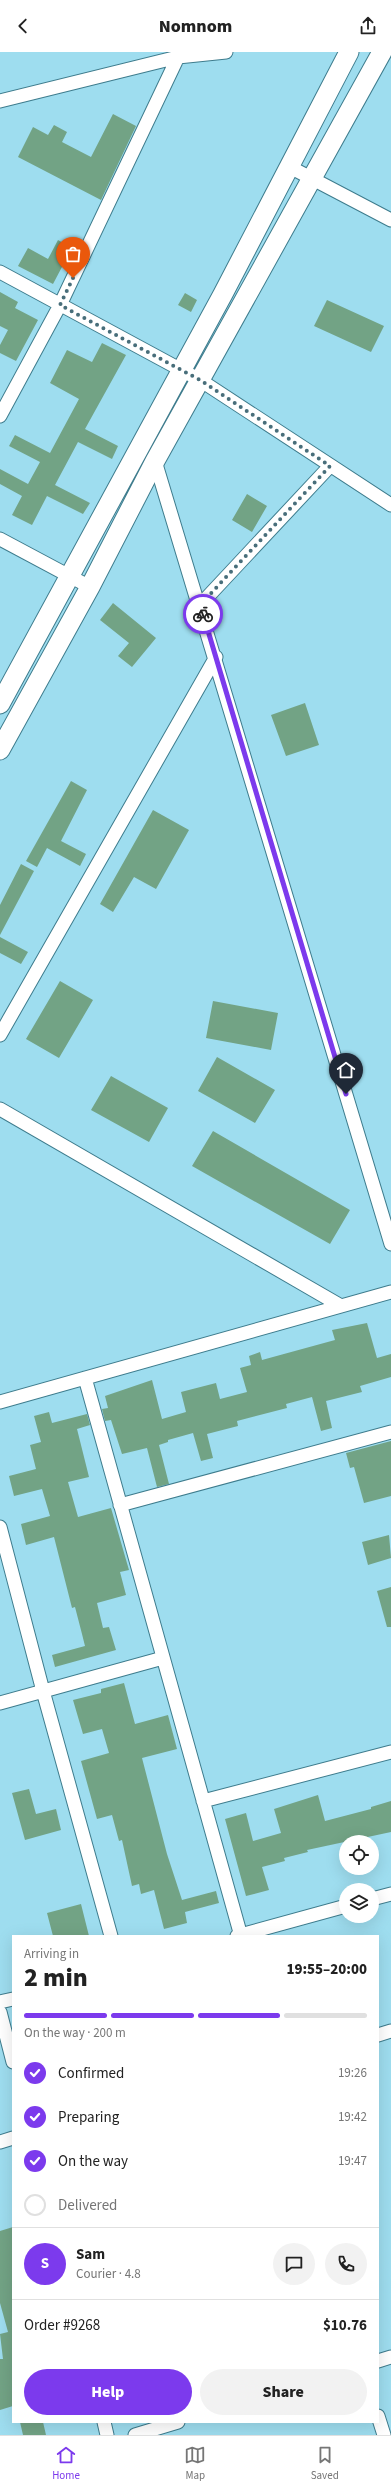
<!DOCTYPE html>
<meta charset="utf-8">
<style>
body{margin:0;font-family:"Source Sans 3",sans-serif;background:#f2f2f2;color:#222;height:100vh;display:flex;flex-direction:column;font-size:15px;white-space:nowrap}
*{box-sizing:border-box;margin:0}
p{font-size:13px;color:#767676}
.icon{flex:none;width:22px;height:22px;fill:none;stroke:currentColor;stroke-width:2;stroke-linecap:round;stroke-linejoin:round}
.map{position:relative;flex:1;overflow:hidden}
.drawer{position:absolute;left:12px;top:1883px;width:367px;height:488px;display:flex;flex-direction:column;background:#fff;border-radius:0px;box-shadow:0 4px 16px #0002}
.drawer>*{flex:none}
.controls{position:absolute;left:339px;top:1783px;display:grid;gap:8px}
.controls a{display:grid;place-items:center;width:40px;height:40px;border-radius:50%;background:#fff;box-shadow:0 4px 16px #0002;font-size:20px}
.pin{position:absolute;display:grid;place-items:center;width:34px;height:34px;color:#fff;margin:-41px -17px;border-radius:50% 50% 50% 0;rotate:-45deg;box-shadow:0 0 4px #0007}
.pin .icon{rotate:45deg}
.courier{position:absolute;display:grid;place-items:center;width:40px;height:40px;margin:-20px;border:3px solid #7c3aed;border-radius:50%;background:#fff;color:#222;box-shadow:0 1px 5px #0007}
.overview em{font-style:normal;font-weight:800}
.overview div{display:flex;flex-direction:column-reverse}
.overview{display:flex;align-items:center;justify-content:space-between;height:68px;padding:0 12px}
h1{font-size:26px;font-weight:800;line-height:30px}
.bar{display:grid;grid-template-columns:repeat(4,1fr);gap:6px 4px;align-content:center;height:48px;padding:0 12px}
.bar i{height:5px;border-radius:3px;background:#e0e0e0}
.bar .selected{background:#7c3aed}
.bar p{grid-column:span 4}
.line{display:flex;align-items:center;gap:10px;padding:0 12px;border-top:1px solid #e0e0e0}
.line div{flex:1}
.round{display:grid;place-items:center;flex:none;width:42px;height:42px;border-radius:21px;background:#f2f2f2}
ol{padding:0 12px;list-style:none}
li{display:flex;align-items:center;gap:12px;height:44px}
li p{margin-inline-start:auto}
li .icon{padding:4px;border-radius:50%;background:#7c3aed;color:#fff;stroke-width:4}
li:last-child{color:#767676}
li i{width:22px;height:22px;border:2px solid #e0e0e0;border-radius:50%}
.action{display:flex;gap:8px;margin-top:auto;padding:8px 12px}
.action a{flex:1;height:46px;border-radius:24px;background:#7c3aed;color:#fff;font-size:16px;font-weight:800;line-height:46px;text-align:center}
.action a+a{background:#f2f2f2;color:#222}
header{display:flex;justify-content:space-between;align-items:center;height:52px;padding:0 12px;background:#fff;font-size:18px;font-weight:800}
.tab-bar{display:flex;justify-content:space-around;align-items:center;height:56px;border-top:1px solid #e0e0e0;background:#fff;font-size:11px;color:#767676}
.tab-bar a{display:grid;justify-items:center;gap:2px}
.tab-bar .selected{color:#7c3aed}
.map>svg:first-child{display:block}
.building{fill:#72a385}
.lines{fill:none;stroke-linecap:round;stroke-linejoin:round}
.minor-casing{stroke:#3e7c8d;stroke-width:15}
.secondary-casing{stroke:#3e7c8d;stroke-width:21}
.minor{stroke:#fff;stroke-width:13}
.secondary{stroke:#fff;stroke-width:19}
.done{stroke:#486e7a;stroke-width:4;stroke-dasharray:0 7.2}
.route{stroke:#7c3aed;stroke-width:5}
</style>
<header><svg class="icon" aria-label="back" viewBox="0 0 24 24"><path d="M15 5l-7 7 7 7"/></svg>Nomnom<svg class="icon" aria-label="share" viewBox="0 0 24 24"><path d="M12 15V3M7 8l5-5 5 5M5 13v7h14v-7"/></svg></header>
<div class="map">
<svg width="391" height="2383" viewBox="0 0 391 2383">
<rect width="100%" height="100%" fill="#9eddef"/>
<path class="building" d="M113 62 136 74 101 148 18 105 33 75 48 83 54 73 67 80 62 90 91 105Z
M58 188 72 196 53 232 18 214 28 196 48 207Z
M0 240 18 250 15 256 38 268 16 309 0 301V293L8 278 0 274Z
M185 241 197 248 191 260 178 253Z
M327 248 384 274 371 300 314 274Z
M102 291 126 303 85 377 118 394 112 407 78 390 55 433 90 451 83 462 47 444 32 473 12 463 22 444 0 432V417L28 432 40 410 9 394 15 383 50 401 79 347 50 331 67 298 92 310Z
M247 442 267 454 252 480 232 468Z
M113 551 156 586 132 615 118 604 129 591 100 568Z
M305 651 319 693 286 704 271 663Z
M71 729 87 738 61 789 86 802 80 814 47 796 37 815 26 809Z
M153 758 189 778 156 837 134 825 113 860 100 852Z
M21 812 34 819 0 883V853Z
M0 885 28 900 21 912 0 901Z
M60 929 93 948 59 1006 26 987Z
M213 949 278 961 271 998 206 986Z
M217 1005 275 1038 255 1071 198 1039Z
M111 1024 168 1056 149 1090 91 1058Z
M213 1079 350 1158 330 1192 192 1114Z
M367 1271 377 1306 391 1302V1325L360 1334 362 1340 326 1349 332 1376 321 1379 312 1345 286 1352 287 1356 237 1369 238 1374 207 1382 213 1406 201 1409 193 1381 168 1388V1390L159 1393 169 1432 157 1435 147 1396 122 1402 111 1368 105 1369 102 1357 108 1356 105 1344 152 1328 162 1367 186 1360 181 1340 216 1331 220 1347 247 1340 240 1316 251 1313 249 1304 260 1300 262 1308 335 1288 332 1278Z
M49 1360 52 1371 87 1362 90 1373 77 1377 89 1425 68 1430 78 1465 111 1456 129 1518 120 1520 126 1543 97 1551 103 1576 109 1575 116 1598 55 1615 52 1603 85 1594 82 1582 75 1555 72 1556 54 1485 26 1493 21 1472 50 1464 42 1437 14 1444 9 1424 36 1417 30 1393 41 1390 34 1364Z
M391 1389V1444L364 1451 354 1415 350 1416 346 1401Z
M389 1483 391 1506 368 1513 362 1490Z
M391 1535V1575H387L377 1539Z
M124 1631 135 1672 168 1663 177 1697 142 1706 167 1802 182 1848 216 1839 219 1851 185 1860 187 1871 164 1877 154 1838 141 1842 139 1832 132 1834 122 1788 119 1789 112 1763 97 1767 81 1709 109 1701 102 1677 83 1682 73 1648 101 1641V1637Z
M29 1737 36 1762 56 1757 61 1778 25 1788 12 1741Z
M318 1743 325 1769 371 1757V1755L391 1749V1780L307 1798 308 1800 284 1806 285 1809 262 1815 269 1838 246 1844 225 1767 246 1761 253 1789 281 1781 274 1757Z
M81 1852 89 1884H53L47 1861Z
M13 2175V2354L0 2358V2307H3L0 2282 8 2280 0 2251V2179Z
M20 2370H43L46 2383H23Z"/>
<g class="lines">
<g class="minor-casing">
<path id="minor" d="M0 49 178 5 226 0
M288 114 391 168
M0 220 200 328 391 453
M0 364 60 253 178 5
M155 409 391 1192
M0 487 90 535
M200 553 330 414
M0 983 216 605
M0 1057 341 1254
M85 1326 241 1884
M0 1350 391 1240
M120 1453 391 1380
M0 1475 43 1639 111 1884
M0 1651 163 1606
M203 1749 391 1700
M372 1847 391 1842
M237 1884 346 1854
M0 1950 13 1947
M0 1960 13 2010
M378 1983 391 1979
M0 2090 13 2086
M378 2309 391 2305
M378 2364 384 2383
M104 2370 107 2383
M135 2383 178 2370"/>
</g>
<g class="secondary-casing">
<path id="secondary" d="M0 652 223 242 349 0
M0 698 90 535 155 409 382 0"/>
</g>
<use href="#minor" class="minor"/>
<use href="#secondary" class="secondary"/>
</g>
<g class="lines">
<path class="done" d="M73 226 60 253 200 328 330 414 200 553 203 562"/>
<path class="route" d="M203 562 346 1042"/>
</g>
</svg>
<div class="controls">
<a><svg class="icon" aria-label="locate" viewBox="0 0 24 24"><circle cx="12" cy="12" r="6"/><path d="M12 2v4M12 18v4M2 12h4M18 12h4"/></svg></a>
<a><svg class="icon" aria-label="layers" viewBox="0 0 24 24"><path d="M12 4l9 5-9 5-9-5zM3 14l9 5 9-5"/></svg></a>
</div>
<div class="pin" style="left:73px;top:226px;background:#ea580c"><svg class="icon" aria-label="bag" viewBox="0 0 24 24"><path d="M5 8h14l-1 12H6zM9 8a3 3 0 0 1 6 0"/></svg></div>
<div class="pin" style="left:346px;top:1042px;background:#1f2937"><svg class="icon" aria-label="home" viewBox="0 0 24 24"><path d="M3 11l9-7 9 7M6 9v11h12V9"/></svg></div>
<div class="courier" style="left:203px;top:562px"><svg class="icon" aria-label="bike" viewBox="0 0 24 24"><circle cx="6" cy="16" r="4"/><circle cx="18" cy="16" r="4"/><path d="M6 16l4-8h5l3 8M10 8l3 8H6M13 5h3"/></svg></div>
<section class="drawer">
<div class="overview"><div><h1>2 min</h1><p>Arriving in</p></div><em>19:55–20:00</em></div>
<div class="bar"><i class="selected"></i><i class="selected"></i><i class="selected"></i><i></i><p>On the way · 200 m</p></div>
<ol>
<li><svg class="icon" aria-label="check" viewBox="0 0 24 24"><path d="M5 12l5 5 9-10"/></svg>Confirmed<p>19:26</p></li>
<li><svg class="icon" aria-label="check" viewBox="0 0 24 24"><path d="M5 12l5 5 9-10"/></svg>Preparing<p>19:42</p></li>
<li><svg class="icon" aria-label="check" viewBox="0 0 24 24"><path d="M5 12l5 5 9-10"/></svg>On the way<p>19:47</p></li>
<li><i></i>Delivered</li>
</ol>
<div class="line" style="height:72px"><b class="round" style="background:#7c3aed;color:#fff">S</b><div><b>Sam</b><p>Courier · 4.8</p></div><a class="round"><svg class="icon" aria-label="chat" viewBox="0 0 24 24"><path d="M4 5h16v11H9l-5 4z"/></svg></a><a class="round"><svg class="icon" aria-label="phone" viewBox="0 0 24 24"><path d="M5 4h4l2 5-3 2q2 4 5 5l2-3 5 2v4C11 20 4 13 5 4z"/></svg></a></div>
<div class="line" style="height:52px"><div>Order #9268</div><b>$10.76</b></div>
<div class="action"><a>Help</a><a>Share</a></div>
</section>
</div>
<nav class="tab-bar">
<a class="selected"><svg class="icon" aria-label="home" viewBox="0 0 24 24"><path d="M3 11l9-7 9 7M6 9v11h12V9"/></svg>Home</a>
<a><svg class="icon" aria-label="map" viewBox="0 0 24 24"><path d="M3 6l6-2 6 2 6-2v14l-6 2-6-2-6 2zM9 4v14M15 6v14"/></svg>Map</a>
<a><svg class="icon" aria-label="saved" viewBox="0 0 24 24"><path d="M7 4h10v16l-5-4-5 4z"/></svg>Saved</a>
</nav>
